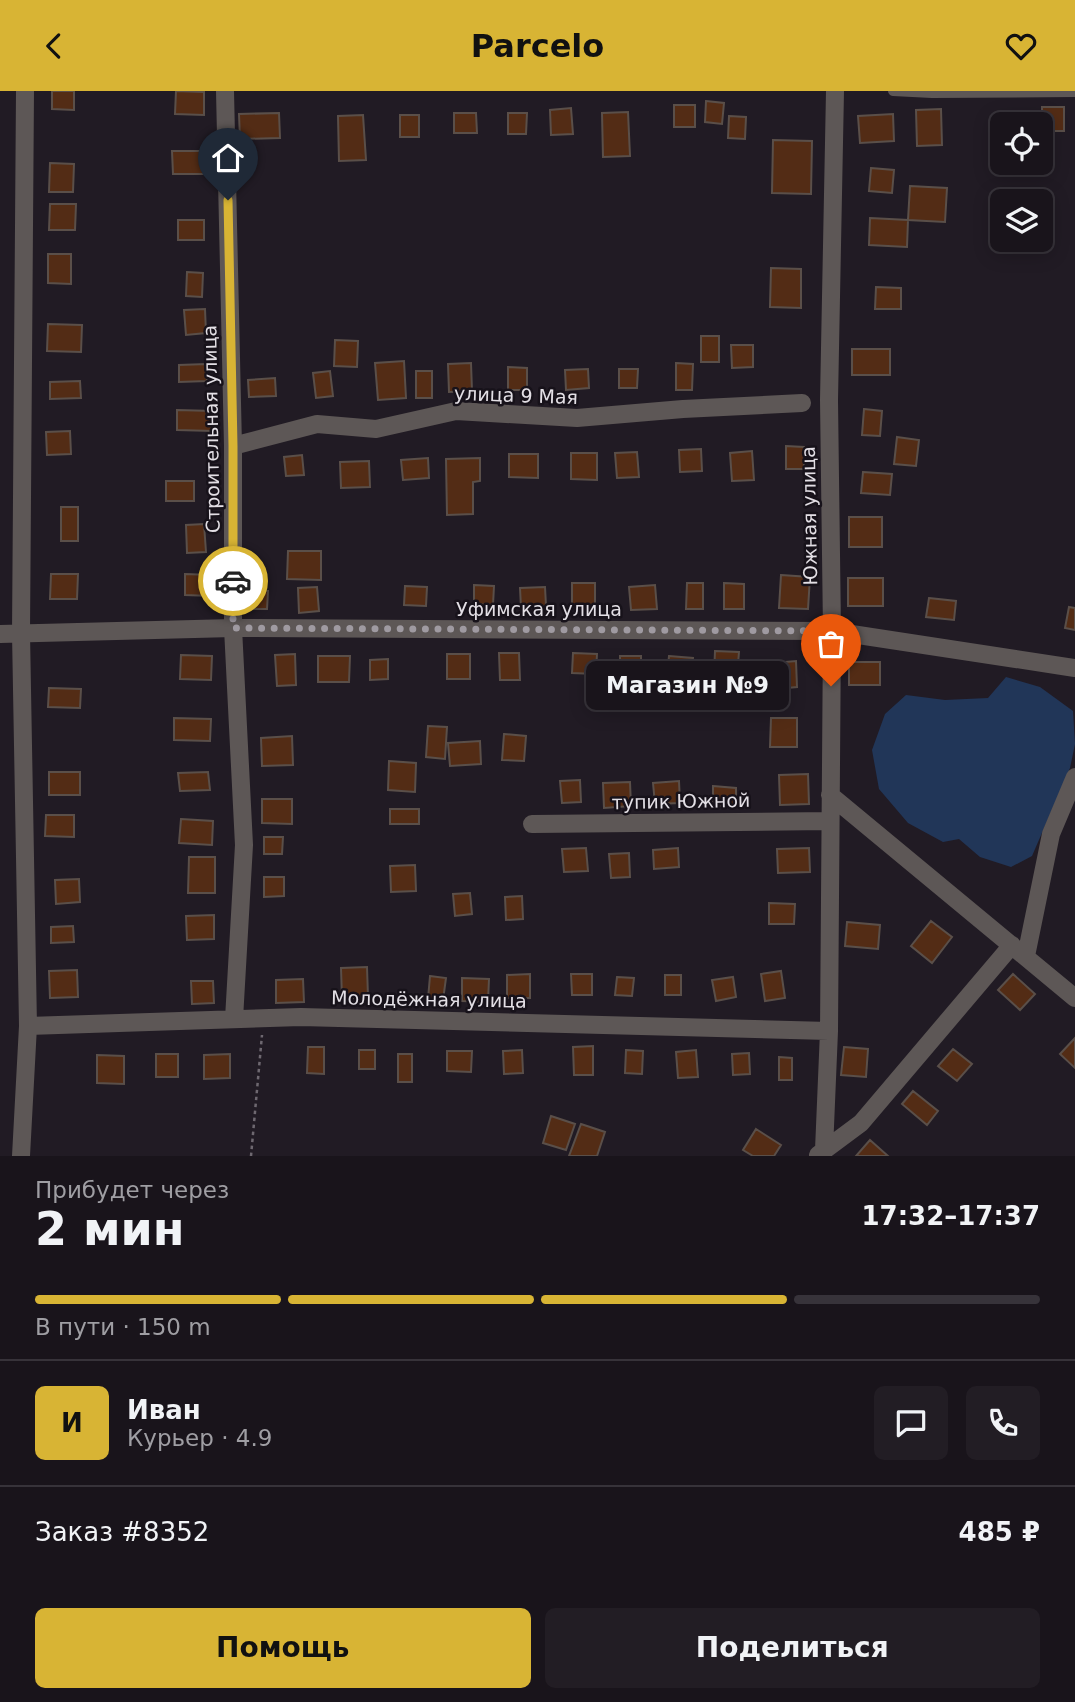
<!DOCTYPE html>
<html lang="ru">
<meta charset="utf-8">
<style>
body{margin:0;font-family:"DejaVu Sans",sans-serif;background:#221d24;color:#f1f3f6;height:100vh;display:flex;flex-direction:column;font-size:26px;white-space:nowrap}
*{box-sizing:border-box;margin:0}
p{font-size:23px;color:#9f9ea3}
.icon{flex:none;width:38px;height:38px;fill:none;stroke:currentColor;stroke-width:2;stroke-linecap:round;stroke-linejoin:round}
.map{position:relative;height:1065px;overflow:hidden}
.side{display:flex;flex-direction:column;background:#19141b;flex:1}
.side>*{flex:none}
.controls{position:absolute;left:990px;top:21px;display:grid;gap:14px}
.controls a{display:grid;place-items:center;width:63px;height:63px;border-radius:10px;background:#19141b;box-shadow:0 4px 18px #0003,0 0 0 2px #37333a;font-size:35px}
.pin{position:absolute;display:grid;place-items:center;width:60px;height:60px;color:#fff;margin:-72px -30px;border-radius:50% 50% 50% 0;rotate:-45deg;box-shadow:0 0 7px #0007}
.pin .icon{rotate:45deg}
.courier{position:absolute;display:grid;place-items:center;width:70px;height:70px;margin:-35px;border:5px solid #d8b434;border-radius:50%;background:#fff;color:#222;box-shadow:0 2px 9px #0007}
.bubble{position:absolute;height:49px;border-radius:10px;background:#19141b;box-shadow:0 4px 18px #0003,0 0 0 2px #37333a;font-size:23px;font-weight:700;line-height:49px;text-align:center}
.overview em{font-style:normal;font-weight:700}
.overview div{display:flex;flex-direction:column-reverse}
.overview{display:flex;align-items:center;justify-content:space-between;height:119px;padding:0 35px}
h1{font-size:46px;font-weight:700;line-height:52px}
.bar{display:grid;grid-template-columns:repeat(4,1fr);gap:10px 7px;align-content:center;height:84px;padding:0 35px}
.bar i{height:9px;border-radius:5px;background:#37333a}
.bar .selected{background:#d8b434}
.bar p{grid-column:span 4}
.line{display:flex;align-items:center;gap:18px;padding:0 35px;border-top:2px solid #37333a}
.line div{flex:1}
.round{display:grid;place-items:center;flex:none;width:74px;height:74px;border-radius:10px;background:#221d24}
.button{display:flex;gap:14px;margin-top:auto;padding:14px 35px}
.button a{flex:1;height:80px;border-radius:10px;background:#d8b434;color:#111;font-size:28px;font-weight:700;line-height:80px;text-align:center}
.button a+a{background:#221d24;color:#f1f3f6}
header{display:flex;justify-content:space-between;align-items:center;height:91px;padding:0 35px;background:#d8b434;color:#111;font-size:32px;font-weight:700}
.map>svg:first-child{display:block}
.water{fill:#213658}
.building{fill:#532c15;stroke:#5a4f49;stroke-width:2}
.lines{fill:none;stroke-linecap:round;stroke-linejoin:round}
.path{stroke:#6e6870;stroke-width:2.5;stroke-dasharray:3.5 3.5;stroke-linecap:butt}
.service{stroke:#5d5756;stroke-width:10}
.minor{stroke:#5d5756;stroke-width:18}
.done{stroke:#9f9aa1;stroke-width:7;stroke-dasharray:0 12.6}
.route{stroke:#d8b434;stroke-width:9}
.labels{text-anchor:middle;stroke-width:5;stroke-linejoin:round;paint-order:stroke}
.street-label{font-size:19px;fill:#e3dfe5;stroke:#17121a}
</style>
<header><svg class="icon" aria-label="back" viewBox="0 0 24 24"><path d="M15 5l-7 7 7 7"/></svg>Parcelo<svg class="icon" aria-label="heart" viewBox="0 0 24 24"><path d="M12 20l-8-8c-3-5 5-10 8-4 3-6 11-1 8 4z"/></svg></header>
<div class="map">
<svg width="1075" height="1065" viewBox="0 0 1075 1065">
<rect width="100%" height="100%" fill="#211b24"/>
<path class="water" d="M1006 586 1040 596 1073 620 1075 653 1070 677 1032 765 1011 776 980 766 959 748 943 751 908 732 879 698 872 659 885 623 906 604 945 609 988 607Z"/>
<path class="building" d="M52 0H74V19L52 18Z
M176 0 204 1V24L175 23Z
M706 10 724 12 722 33 705 31Z
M674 14H695V36H674Z
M1042 16H1064V40H1042Z
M571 17 573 43 551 44 550 19Z
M941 18 942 54 917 55 916 19Z
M628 21 630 65 603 66 602 22Z
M279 22 280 47 240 48 239 23Z
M454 22H476L477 42H454Z
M508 22H527L526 43H508Z
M893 23 894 50 860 52 858 25Z
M363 24 366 69 339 70 338 25Z
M400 24H419V46H400Z
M729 25 746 26 745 48 728 47Z
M773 49 812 50 811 103 772 102Z
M172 60H204L205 83H173Z
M50 72 74 73 73 101H49Z
M871 77 894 79 892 102 869 100Z
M910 95 947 97 945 131 908 129Z
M50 113H76L75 139H49Z
M870 127 908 129 907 156 869 154Z
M178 129H204V149H178Z
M48 163H71V193L48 192Z
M771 177 801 178V217L770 216Z
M187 181 203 182 202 206 186 205Z
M876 196 901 197V218H875Z
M205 218 206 242 186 244 184 219Z
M48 233 82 234 81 261 47 260Z
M701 245H719V271H701Z
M335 249 358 250 357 276 334 275Z
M731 254H753V276L732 277Z
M852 258H890V284H852Z
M404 270 406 307 378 309 375 272Z
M471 272 472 300 449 301 448 273Z
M676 272 693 273 692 299H676Z
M206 273 207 290 179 291V274Z
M508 276 527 277V299H508Z
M588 278 589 297 566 299 565 279Z
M619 278H638L637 297H619Z
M330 280 333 305 316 307 313 282Z
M416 280H432V307H416Z
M275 287 276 305 249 306 248 289Z
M80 290 81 307 50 308V291Z
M864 318 882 320 880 345 862 344Z
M177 319 213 320V340L177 339Z
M70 340 71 363 47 364 46 341Z
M897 346 919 349 916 375 894 373Z
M786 355 804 356V378H786Z
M701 358 702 380 680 381 679 359Z
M752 360 754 389 732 390 730 362Z
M637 361 639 386 617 387 615 362Z
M571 362H597V389L571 388Z
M509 363H538V387L509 386Z
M302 364 304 384 286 385 284 366Z
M428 367 429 387 403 389 401 369Z
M480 367V390L473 391V423L447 424 446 368Z
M369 370 370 396 341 397 340 371Z
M863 381 892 383 890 404 861 402Z
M166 390H194V410H166Z
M61 416H78V450H61Z
M849 426H882V456H849Z
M204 433 206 461 187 462 186 434Z
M288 460H321V489L287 488Z
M51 483H78L77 508H50Z
M185 483 211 484V505L185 504Z
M781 484 810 486 808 518 779 517Z
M848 487H883V515H848Z
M572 492H595V516H572Z
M687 492H703V518H686Z
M724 492 744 493V518H724Z
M474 494 494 495 493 514 474 513Z
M655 494 657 518 631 519 629 496Z
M405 495 427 496 426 515 404 514Z
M317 496 319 520 299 522 298 497Z
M545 496 546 515 521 517 520 497Z
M256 499 268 500 267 518H254Z
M929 507 956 510 954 529 926 526Z
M1069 516 1075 517V539L1065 537Z
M715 560 739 561 737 585 714 584Z
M499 562H519L520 589H500Z
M573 562 597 563 596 583 572 582Z
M295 563 296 594 277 595 275 564Z
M447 563H470V588H447Z
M181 564 212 565 211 589 180 588Z
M318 565H350L349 591H318Z
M620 565H641V594H620Z
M669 565 693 567 690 599 666 597Z
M388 568V588L370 589V569Z
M796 570 797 596 776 598 774 572Z
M849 571H880V594H849Z
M49 597 81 598 80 617 48 616Z
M174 627 211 628 210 650 174 649Z
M771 627H797V656H770Z
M428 635 447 636 445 668 426 666Z
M504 643 526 645 524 670 502 669Z
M292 645 293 674 262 675 261 647Z
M480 650 481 673 450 675 448 652Z
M389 670 416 672 415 701 388 699Z
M49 681H80V704H49Z
M208 681 210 699 180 700 178 682Z
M808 683 809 713 780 714 779 684Z
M580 689 581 711 562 712 560 690Z
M679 690 680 712 655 713 653 692Z
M630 691 631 715 604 717 603 692Z
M713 695 736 697V714L713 715Z
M262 708H292V733L262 732Z
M390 718H419V733H390Z
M46 724H74V746L45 745Z
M181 728 213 730 212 754 179 752Z
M264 746H283L282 763H264Z
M586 757 588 780 564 781 562 758Z
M678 757 679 776 654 778 653 759Z
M809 757 810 781 778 782 777 758Z
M629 762 630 786 611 787 609 763Z
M189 766H215V802H188Z
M415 774 416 800 391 801 390 775Z
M264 786H284V805L264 806Z
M79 788 80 811 56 813 55 789Z
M470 802 472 823 455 825 453 803Z
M522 805 523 828 506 829 505 806Z
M769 812 795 813 794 833H769Z
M214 824V848L187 849 186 825Z
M931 830 952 846 932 872 911 855Z
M847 831 880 834 878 858 845 855Z
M73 835 74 851 51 852V836Z
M367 876 368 906 342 908 341 877Z
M77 879 78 906 50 907 49 880Z
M781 880 785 907 765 910 761 883Z
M530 883V907H507V884Z
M571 883H592V904H572Z
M1013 883 1035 903 1020 919 998 899Z
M665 884H681V904H665Z
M430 885 446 887 443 909 428 908Z
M617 886 634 887 632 905 615 904Z
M733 886 736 906 716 910 712 889Z
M462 887 489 888 488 911 462 910Z
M303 888 304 911 276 912V889Z
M191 890H213L214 912 192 913Z
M1075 947V977L1060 963Z
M593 955V984H574L573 956Z
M308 956H324V983L307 982Z
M844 956 868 958 866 986 841 984Z
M953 958 972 973 957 990 938 975Z
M359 959H375V978H359Z
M522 959 523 982 504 983 503 960Z
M626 959 643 960 642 983 625 982Z
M696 959 698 986 678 987 676 961Z
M447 960H472L471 981 447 980Z
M749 962 750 983 733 984 732 963Z
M156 963H178V986H156Z
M230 963V987L204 988V964Z
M398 963H412V991H398Z
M97 964 124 965V993L97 992Z
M779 966 792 967V989H779Z
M913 1000 938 1020 927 1034 902 1013Z
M551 1025 575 1033 566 1059 543 1052Z
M581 1033 605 1041 597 1065H569Z
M756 1038 781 1054 774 1065H753L743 1059Z
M870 1049 888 1065H856Z"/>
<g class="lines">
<path class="path" d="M251 1065 262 944"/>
<path class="service" d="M893 0 932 2 1075 1"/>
<path class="minor" d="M225 0 233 355V537L244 754 234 928
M233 355 317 333 376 338 456 320 577 327 683 318 802 312
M0 543 233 537 832 540 1075 577
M830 704 1075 907
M532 733 830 730
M1026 865 1051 743 1075 686
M28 935 301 926 829 940
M824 1059 829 940 832 540 829 309 835 0
M818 1064 861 1032 1012 854
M21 1065 28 935 21 542 25 0"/>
</g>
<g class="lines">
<path class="done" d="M233 490V537L832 540 831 595"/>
<path class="route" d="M228 109 233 355V490"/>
</g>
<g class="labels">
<g class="street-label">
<text transform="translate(516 304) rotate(2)" y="7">улица 9 Мая</text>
<text transform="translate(211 338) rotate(-91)" y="7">Строительная улица</text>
<text transform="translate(809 425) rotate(-91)" y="7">Южная улица</text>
<text x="539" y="525">Уфимская улица</text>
<text transform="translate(681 710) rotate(-1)" y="7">тупик Южной</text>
<text transform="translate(429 908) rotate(1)" y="7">Молодёжная улица</text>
</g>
</g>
</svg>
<div class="controls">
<a><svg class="icon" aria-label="locate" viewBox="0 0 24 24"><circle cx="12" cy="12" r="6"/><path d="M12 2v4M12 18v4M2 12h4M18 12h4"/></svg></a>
<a><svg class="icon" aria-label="layers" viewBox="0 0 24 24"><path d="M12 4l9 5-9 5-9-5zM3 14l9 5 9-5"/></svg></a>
</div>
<div class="pin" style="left:831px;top:595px;background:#ea580c"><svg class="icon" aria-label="bag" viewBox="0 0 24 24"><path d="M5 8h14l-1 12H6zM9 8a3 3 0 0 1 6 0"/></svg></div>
<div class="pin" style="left:228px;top:109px;background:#1f2937"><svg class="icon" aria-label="home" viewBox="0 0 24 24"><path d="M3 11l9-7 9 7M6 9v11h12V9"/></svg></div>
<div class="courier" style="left:233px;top:490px"><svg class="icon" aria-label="car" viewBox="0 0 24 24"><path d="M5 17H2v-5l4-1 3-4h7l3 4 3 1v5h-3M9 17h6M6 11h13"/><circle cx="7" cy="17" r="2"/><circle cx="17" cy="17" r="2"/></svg></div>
<div class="bubble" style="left:586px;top:570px;width:203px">Магазин №9</div>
</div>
<section class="side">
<div class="overview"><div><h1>2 мин</h1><p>Прибудет через</p></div><em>17:32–17:37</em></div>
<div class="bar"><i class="selected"></i><i class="selected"></i><i class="selected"></i><i></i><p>В пути · 150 m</p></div>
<div class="line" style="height:126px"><b class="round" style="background:#d8b434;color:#111">И</b><div><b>Иван</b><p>Курьер · 4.9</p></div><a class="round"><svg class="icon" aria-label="chat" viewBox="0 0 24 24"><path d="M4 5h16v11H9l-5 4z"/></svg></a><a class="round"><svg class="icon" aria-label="phone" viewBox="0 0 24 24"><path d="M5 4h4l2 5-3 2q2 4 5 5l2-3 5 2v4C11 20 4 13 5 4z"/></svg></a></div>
<div class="line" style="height:91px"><div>Заказ #8352</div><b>485 ₽</b></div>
<div class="button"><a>Помощь</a><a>Поделиться</a></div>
</section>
